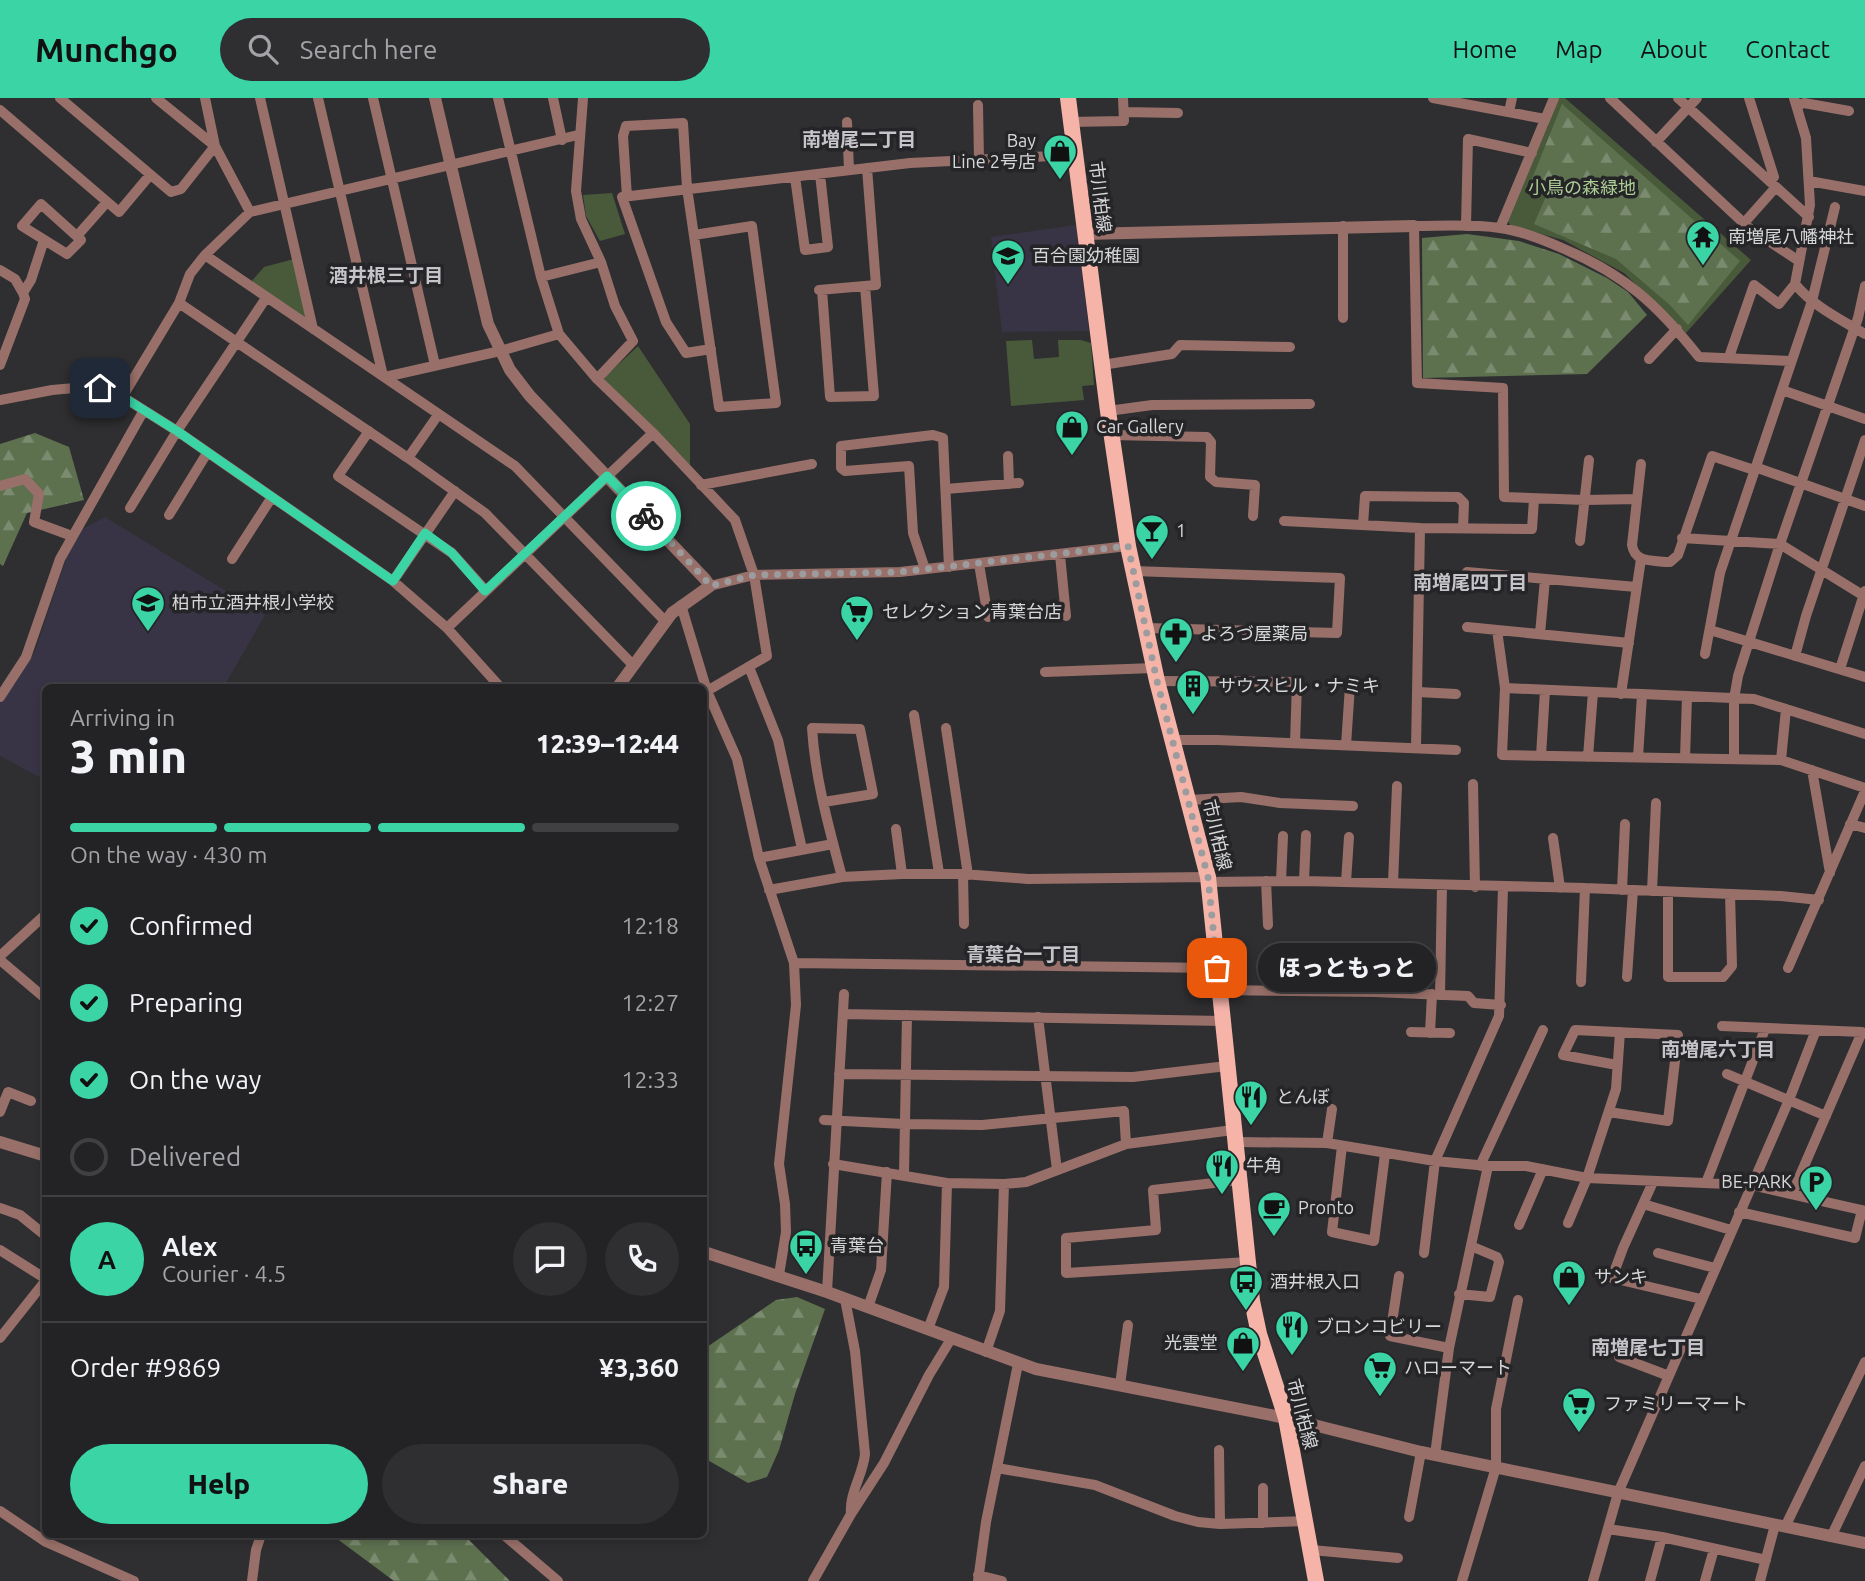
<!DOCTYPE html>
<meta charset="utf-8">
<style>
body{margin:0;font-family:Ubuntu,"Noto Sans JP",sans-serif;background:#2f2f32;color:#f1f3f6;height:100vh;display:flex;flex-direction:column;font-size:26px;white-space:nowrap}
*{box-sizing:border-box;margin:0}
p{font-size:23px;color:#a3a4a7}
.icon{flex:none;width:38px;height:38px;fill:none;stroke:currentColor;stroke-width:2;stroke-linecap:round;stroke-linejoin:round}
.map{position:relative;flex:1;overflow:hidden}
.sheet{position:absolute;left:42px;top:586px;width:665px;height:854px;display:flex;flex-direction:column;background:#232326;border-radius:10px;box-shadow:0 4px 10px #0003,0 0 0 2px #404043}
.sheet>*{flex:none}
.pin{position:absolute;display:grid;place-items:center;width:60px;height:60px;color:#fff;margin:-30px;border-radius:14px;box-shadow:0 4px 10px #0006}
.courier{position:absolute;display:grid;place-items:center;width:70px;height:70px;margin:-35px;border:5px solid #3ad4a5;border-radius:50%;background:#fff;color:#222;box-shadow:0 2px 9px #0007}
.bubble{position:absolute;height:49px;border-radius:24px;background:#232326;box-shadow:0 4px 10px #0003,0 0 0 2px #404043;font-size:23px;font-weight:800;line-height:49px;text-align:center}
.head em{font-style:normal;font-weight:800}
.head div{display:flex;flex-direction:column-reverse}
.head{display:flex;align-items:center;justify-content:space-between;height:119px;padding:0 28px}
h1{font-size:46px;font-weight:800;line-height:52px}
.bar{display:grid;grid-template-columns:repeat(4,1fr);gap:10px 7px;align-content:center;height:84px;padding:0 28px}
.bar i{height:9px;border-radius:5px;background:#404043}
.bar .current{background:#3ad4a5}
.bar p{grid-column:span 4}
.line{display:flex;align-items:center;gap:18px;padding:0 28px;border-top:2px solid #404043}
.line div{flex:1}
.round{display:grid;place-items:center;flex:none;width:74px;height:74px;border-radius:37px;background:#2f2f32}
ol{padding:0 28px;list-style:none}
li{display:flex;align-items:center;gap:21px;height:77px}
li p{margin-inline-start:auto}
li .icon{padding:7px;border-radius:50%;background:#3ad4a5;color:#111;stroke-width:4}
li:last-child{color:#a3a4a7}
li i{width:38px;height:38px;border:4px solid #404043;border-radius:50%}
.cta{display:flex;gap:14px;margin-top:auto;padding:14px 28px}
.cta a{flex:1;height:80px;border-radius:42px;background:#3ad4a5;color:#111;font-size:28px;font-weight:800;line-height:80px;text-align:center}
.cta a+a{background:#2f2f32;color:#f1f3f6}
header{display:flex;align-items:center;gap:42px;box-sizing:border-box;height:98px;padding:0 35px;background:#3ad4a5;color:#111}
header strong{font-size:33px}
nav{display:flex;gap:38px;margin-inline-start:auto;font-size:24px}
.search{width:490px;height:63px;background:#2f2f32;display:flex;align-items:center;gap:18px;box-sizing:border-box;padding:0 24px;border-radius:38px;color:#a3a4a7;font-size:26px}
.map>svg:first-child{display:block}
.education{fill:#383445}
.green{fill:#485a3a}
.forest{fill:url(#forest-firs)}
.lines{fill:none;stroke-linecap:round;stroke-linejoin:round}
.minor{stroke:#987069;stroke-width:10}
.tertiary{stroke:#987069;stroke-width:12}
.primary{stroke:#f6b4a9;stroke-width:16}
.done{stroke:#9c9c9f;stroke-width:7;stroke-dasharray:0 12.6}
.route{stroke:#3ad4a5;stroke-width:9}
.labels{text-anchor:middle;stroke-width:7;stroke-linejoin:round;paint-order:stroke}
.poi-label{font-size:18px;fill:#d6d7d9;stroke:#252528;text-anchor:start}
.park-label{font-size:18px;fill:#acce94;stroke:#252528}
.street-label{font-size:18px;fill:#d6d7d9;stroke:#252528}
.neighbourhood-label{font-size:19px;font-weight:bold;fill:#c5c5c9;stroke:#252528}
</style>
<header>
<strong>Munchgo</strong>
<div class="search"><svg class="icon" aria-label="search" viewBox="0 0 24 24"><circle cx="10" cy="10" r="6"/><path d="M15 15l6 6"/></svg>Search here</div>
<nav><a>Home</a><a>Map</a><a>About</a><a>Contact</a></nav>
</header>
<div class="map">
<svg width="1865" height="1483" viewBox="0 0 1865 1483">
<defs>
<pattern id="forest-firs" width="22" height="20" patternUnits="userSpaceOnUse" patternTransform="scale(1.75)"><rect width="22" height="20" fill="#5d714f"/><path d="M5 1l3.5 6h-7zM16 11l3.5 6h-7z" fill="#7b8b70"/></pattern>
</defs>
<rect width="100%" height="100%" fill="#2f2f32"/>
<path class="education" d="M1076 127 1089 233 1002 234 991 139Z
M105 419 265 517 223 590H46L45 682 0 658V605L35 553 68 455 81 432Z"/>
<path class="green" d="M1557 0H1565L1751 162 1686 235 1624 175 1563 142 1510 127 1507 121 1548 28 1546 24Z
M612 95 625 136 600 143 586 118 583 97Z
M294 161 308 219 304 221 250 185 264 169Z
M1032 242 1034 261 1059 259 1058 242H1081L1091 245 1094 287 1082 288 1084 302 1011 308 1006 243Z
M638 248 690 326V367L605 282V279Z"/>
<path class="forest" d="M1562 6 1740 163 1688 227 1670 207 1616 161 1534 126 1550 89 1532 81Z
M1467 136 1519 143 1559 156 1607 180 1628 194 1647 217 1587 276 1423 280 1422 140Z
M35 335 69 349 84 402 27 415 3 468 0 466V346Z
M797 1199 825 1211 795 1296 779 1352 767 1379 748 1385 704 1360V1251L776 1202Z
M332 1437H464L510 1483H394Z"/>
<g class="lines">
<path class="minor" d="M60 0 171 94 181 91 215 48 205 0
M156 0 215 48 250 114
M260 0 313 231
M318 0 383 278
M373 0 435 267
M498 0 541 179 559 236 597 281 653 335 735 422 754 477 767 558 707 593
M553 0 562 42
M583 0 576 93 581 121 601 164 615 208 633 243 597 281
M1433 0 1545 21
M1610 0 1749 130 1799 163
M1678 0 1809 119
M1749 0 1774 79 1770 83
M978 7 979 62
M1797 8 1804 5 1849 13
M0 12 119 114 150 77
M1124 14 1178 15
M1509 14 1512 0
M847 24 849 72
M1070 24 1124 23 1123 0
M1656 44 1697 0
M795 79 805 152 828 149 820 76
M1809 83 1865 93
M627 99 623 38 626 28 683 25 687 90 719 309 776 305 752 128 694 137
M41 106 81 142 67 156 22 128Z
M1744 125 1776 89
M1343 128V220
M1466 128 1468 41 1532 55
M1500 130 1554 0
M77 138 107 104
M205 157 515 368 665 523
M0 172 15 181 23 195
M541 179 601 164
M1795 186C1814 209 1840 221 1865 236
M819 192 876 187 867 70
M822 192 830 299 874 298 865 188
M179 205 408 360 485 415 633 567
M711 251 686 255 666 224 622 99 910 65 1075 57
M1729 259 1754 187 1779 206 1795 186 1810 107 1806 40 1794 0
M1649 261 1677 231
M0 267 25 201 23 195 31 182 44 142
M1102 267 1172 256 1180 247 1290 249
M385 279 500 253 559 236
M1782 292 1865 321
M123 298 179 205 190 176 205 157 250 114 578 37
M0 302 52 292 86 289 115 294 177 333 393 483 447 530 501 590
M1108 313 1152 307 1310 306
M369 333 338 378 452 455 486 493
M1111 337 1207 339 1211 344 1210 379 1216 384 1255 387 1253 418
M1008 358 1009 386
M408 360 438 317
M1641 366 1632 447C1635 465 1651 462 1666 464H1670L1678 457 1712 358 1754 372
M1755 369 1865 408
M701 387 812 366
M0 388 25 381 39 396 34 424 72 438
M946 391 1019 385
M1637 401 1585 402 1504 399 1503 290 1417 285 1414 128C1442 128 1472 126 1500 130 1522 133 1542 141 1562 150 1624 176 1657 206 1699 259L1791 263
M130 410 177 333 266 200
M169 417 207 355
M1284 423 1420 430 1532 431 1534 401
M1363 427 1365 398 1458 399 1464 405 1463 430
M1682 440 1780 446 1864 498
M1580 443 1589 362
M1060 457 1066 518
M232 461 272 399
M979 466 988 519
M925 471 913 435 909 368 845 373 841 370V348L933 337 943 340 949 469
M1133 473 1340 480 1337 535 1146 530
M1467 474 1636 489
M393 483 455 393
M710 488 754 477 900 474 1128 448
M681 507 707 593 737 661 759 760 794 865 796 907 779 1066 785 1106 786 1134 779 1177
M1467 529 1629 545
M447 530 653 335
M1497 532 1505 590 1502 657 1781 662 1865 690
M1710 532 1865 579
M1540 536 1545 481
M1705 556 1720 475 1812 203 1835 109
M1795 558 1806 518 1865 342
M749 569 778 642 802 751
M1840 571 1865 493
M1045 574 1154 570
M1157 583 1297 584 1295 645
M1505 590 1754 601 1865 636
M1418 594 1456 596
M1621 596 1641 461
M0 599 26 559 60 461 144 312
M914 617 939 775
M946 630 968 777
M1173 642H1217L1456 652
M1346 647 1350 588
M1416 650 1420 430
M1541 658 1545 592
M1588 659 1593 594
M1638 659 1642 597
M1685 660 1687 599
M1734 661V601L1738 578 1780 446 1858 220 1865 188
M1781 662 1786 611
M1812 672 1830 775
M1473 686 1475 789
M1189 702 1241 699 1280 705 1353 708
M824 704 873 696 860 631 812 630C815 680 829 730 842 779
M1850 726 1865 730
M896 731 902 776
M1553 740 1560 790
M759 760 833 746
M963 776 964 826
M1266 783 1268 827
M1281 783 1283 738
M1304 783 1306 737
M1208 784 1304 783 1585 790 1781 798 1819 802
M1346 784 1349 739
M1393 785 1397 688
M769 792 842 779 902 776H963L1028 781 1208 779
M1622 792 1625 726
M1652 793 1656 705
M1668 794V879H1723L1732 868 1730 796
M0 858 46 816
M0 862 46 901
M794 865 1217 870
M1788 870 1865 693
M1627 879 1633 792
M1581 884 1585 790
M1219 892 1375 894 1468 898 1474 905 1501 907
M1440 897 1442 787
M843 916 1223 923
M1038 919 1057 1072
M1722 928 1862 934 1792 1096
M1411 934 1450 935
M1430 935 1432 896
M839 976 1133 979 1227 968
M1727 976 1826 1018
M0 1014 8 994 31 1003
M1609 1014 1668 1023 1678 937 1575 932 1563 957 1617 967
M824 1022 904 1026 982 1027 1124 1013 1126 1046
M1236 1044 1327 1045 1435 1063 1488 1068H1526L1587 1080 1751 1087 1865 1113
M1327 1045 1332 1011
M1342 1048 1332 1134 1374 1143 1385 1056
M833 1066 947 1085 1004 1086 1026 1084 1126 1046 1233 1032
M1480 1068 1543 932
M904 1076 907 917
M1240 1082 1153 1092 1156 1132 1066 1140V1175L1248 1164
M1653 1084 1623 1150 1612 1180 1701 1201
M1706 1085 1765 931
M1643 1106 1731 1132
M0 1110 20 1117 46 1138
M1739 1114 1855 1140 1862 1112
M1568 1125 1587 1080 1616 991 1620 934
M1519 1127 1543 1071
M0 1152 46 1181
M1424 1155 1435 1063 1499 918 1503 790
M1658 1155 1715 1170
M1399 1178 1390 1238 1449 1250
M827 1194 844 896
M1459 1196 1490 1199 1499 1164 1497 1159 1471 1148
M845 1201 855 1253 865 1356C863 1377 849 1395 851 1416
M868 1209 881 1172 887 1074
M928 1231 944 1189 947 1085
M0 1240 46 1182
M1608 1249 1621 1254 1619 1259 1669 1278
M986 1254 1000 1213 1004 1086
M1120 1287 1128 1227
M1219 1352 1220 1426
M1435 1357 1449 1250 1488 1068
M997 1370 1095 1387 1175 1418 1198 1424 1220 1426 1307 1423
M1263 1390V1425
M0 1413 46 1444 134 1483
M1409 1419 1421 1354
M1785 1429 1865 1264
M1608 1431 1662 1439 1766 1462
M504 1437 558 1483
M1831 1439 1865 1368
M1312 1452 1398 1460
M978 1477 1002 1483
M252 1483 256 1452 261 1437
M813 1483 851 1416 884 1365 929 1277 951 1241
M978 1483 986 1424 1018 1266
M1462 1483 1496 1369V1311L1518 1202
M1593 1483 1618 1395 1789 1002 1816 932
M1650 1483 1662 1439
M1705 1483 1714 1451
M1760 1483 1775 1427"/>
<path class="tertiary" d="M435 0 488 226 510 272 530 298 705 481 710 488 672 515 617 590
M1085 136 1414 128
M0 1044 46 1058
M704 1154 827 1194 1036 1271 1286 1320 1421 1354 1865 1445"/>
<path class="primary" d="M1068 0 1108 313 1128 448 1157 583 1208 779 1252 1203 1259 1236 1286 1320 1316 1483"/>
</g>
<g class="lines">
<path class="done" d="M646 418 705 481 710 488 754 477 900 474 1128 448 1157 583 1208 779 1217 870"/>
<path class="route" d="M100 290 115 294 177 333 393 483 425 435 452 455 485 493 607 378 646 418"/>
</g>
<defs>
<g id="shop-pin" transform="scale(1.75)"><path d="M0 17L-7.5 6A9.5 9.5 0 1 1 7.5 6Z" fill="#3ad4a5" stroke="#252528"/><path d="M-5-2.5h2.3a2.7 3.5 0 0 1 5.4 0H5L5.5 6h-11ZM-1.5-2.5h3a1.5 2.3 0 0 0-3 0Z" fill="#111"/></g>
<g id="temple-pin" transform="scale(1.75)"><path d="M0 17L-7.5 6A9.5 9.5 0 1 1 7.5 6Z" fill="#3ad4a5" stroke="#252528"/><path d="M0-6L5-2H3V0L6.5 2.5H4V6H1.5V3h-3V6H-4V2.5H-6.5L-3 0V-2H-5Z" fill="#111"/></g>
<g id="school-pin" transform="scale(1.75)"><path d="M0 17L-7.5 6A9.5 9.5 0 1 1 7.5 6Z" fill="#3ad4a5" stroke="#252528"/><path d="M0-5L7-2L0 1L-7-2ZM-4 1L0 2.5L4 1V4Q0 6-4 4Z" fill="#111"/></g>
<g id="bar-pin" transform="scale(1.75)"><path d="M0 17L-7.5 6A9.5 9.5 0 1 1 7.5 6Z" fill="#3ad4a5" stroke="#252528"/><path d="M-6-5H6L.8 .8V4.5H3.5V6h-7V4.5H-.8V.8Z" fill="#111"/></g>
<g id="supermarket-pin" transform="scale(1.75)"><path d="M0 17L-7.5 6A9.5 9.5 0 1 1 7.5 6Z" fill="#3ad4a5" stroke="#252528"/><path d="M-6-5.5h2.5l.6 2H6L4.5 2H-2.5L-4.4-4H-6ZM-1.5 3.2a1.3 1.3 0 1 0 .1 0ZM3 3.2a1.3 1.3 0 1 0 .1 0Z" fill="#111"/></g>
<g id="pharmacy-pin" transform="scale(1.75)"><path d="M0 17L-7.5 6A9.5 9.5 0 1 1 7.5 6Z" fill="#3ad4a5" stroke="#252528"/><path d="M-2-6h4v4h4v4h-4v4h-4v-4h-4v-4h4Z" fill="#111"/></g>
<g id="building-pin" transform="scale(1.75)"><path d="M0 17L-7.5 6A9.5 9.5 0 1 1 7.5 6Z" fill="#3ad4a5" stroke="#252528"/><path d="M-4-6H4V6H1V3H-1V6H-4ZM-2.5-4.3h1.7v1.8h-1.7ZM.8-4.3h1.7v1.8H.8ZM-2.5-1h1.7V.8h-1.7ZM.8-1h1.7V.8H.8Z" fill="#111"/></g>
<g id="restaurant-pin" transform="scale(1.75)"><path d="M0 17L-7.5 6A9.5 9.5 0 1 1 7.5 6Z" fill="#3ad4a5" stroke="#252528"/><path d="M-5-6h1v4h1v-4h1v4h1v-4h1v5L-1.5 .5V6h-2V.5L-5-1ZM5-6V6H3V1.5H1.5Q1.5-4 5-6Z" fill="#111"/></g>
<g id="parking-pin" transform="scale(1.75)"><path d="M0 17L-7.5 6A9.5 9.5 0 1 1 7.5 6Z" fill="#3ad4a5" stroke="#252528"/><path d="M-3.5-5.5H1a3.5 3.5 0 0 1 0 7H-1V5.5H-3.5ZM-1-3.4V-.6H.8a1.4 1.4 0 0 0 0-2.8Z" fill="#111"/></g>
<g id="cafe-pin" transform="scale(1.75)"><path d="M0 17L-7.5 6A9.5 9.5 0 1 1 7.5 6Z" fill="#3ad4a5" stroke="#252528"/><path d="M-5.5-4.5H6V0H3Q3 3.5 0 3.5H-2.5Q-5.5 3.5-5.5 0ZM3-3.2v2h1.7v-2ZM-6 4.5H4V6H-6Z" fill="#111"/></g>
<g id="bus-pin" transform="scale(1.75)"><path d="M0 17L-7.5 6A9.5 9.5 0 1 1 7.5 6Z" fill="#3ad4a5" stroke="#252528"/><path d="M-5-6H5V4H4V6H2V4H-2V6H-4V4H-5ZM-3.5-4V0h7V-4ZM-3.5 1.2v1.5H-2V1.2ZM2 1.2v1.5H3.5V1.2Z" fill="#111"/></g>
</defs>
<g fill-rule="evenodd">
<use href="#shop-pin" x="1060" y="53"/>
<use href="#temple-pin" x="1703" y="139"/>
<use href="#school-pin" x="1008" y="158"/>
<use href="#shop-pin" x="1072" y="329"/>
<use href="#bar-pin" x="1152" y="433"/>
<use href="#school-pin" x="148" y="505"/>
<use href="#supermarket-pin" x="857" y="514"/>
<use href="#pharmacy-pin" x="1176" y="536"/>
<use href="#building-pin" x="1193" y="588"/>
<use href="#restaurant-pin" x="1251" y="999"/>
<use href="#restaurant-pin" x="1222" y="1068"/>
<use href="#parking-pin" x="1816" y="1084"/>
<use href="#cafe-pin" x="1274" y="1110"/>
<use href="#bus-pin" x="806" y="1148"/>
<use href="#shop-pin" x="1569" y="1179"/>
<use href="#bus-pin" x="1246" y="1184"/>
<use href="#restaurant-pin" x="1292" y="1229"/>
<use href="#shop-pin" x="1243" y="1245"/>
<use href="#supermarket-pin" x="1380" y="1270"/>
<use href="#supermarket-pin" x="1579" y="1306"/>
</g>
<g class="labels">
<g class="poi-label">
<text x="1036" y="49" text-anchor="end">Bay<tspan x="1036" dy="21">Line 2号店</tspan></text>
<text x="1728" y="145">南増尾八幡神社</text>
<text x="1032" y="164">百合園幼稚園</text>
<text x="1096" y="335">Car Gallery</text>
<text x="1176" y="439">1</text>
<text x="172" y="511">柏市立酒井根小学校</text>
<text x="882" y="520">セレクション青葉台店</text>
<text x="1200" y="542">よろづ屋薬局</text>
<text x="1218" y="594">サウスヒル・ナミキ</text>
<text x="1276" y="1005">とんぼ</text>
<text x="1246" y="1074">牛角</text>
<text x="1792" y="1090" text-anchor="end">BE-PARK</text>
<text x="1298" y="1116">Pronto</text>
<text x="830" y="1154">青葉台</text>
<text x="1594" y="1185">サンキ</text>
<text x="1270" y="1190">酒井根入口</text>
<text x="1316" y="1235">ブロンコビリー</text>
<text x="1218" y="1251" text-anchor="end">光雲堂</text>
<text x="1404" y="1276">ハローマート</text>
<text x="1604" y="1312">ファミリーマート</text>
</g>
<g class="park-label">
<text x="1582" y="96">小鳥の森緑地</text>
</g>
<g class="street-label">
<text transform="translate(1100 99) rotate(83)" y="6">市川柏線</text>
<text transform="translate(1217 737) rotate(77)" y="6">市川柏線</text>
<text transform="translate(1302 1316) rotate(75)" y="6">市川柏線</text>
</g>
<g class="neighbourhood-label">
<text x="859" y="48">南増尾二丁目</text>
<text x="386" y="184">酒井根三丁目</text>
<text x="1470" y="491">南増尾四丁目</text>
<text x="1023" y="863">青葉台一丁目</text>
<text x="1718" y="958">南増尾六丁目</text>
<text x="1648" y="1256">南増尾七丁目</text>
</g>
</g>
</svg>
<div class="pin" style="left:1217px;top:870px;background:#ea580c"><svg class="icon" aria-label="bag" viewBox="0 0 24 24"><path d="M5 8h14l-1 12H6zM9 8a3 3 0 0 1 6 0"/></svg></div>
<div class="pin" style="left:100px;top:290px;background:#1f2937"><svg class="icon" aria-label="home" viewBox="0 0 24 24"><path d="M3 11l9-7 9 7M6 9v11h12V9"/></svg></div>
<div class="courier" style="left:646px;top:418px"><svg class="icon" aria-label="bike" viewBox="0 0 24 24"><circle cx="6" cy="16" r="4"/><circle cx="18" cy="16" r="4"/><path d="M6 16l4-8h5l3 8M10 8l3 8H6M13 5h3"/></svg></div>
<div class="bubble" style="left:1258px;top:845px;width:178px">ほっともっと</div>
<section class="sheet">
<div class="head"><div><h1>3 min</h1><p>Arriving in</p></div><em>12:39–12:44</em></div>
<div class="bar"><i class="current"></i><i class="current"></i><i class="current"></i><i></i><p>On the way · 430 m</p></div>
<ol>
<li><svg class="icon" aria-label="check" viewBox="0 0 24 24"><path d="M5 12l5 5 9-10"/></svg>Confirmed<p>12:18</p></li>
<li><svg class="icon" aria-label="check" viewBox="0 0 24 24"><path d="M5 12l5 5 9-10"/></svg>Preparing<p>12:27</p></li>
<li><svg class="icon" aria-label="check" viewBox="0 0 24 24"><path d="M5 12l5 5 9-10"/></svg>On the way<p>12:33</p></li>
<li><i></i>Delivered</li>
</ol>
<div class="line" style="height:126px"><b class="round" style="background:#3ad4a5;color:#111">A</b><div><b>Alex</b><p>Courier · 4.5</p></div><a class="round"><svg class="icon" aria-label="chat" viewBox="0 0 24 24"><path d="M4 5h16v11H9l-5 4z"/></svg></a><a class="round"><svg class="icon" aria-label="phone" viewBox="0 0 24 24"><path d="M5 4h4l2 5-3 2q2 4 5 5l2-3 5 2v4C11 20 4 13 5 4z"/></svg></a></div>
<div class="line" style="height:91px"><div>Order #9869</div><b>¥3,360</b></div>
<div class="cta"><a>Help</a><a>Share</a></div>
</section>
</div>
